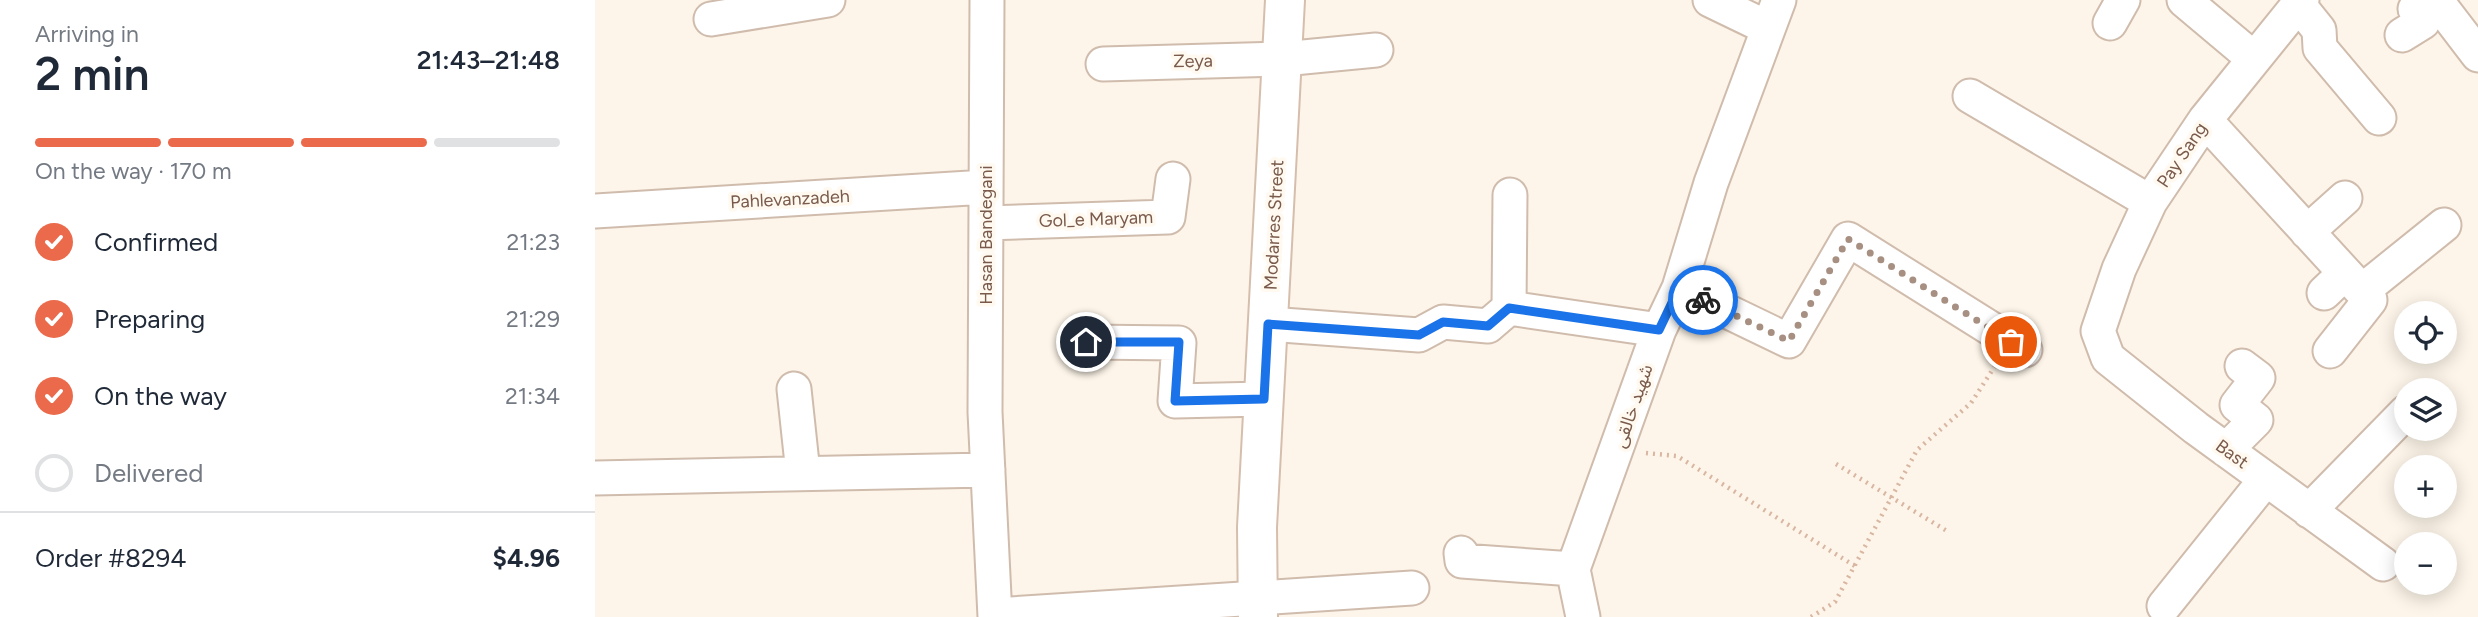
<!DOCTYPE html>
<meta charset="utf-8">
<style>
body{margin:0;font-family:Figtree,"Noto Sans Arabic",sans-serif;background:#f2f2f3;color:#1f2937;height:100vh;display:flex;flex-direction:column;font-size:26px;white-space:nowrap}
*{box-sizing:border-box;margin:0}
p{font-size:23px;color:#747a83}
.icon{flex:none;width:38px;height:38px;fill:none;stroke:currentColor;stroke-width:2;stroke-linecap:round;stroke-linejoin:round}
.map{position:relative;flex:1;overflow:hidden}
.details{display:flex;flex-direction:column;background:#fff;width:595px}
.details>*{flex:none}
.buttons{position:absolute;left:1799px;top:301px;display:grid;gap:14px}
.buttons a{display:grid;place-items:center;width:63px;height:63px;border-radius:50%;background:#fff;box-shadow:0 4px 18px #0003;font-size:35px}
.pin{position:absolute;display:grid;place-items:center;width:60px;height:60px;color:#fff;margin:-30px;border:4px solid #fff;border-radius:50%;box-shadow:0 2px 7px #0007}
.courier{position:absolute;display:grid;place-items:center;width:70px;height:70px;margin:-35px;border:5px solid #1a73e8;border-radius:50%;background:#fff;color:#222;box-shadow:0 2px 9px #0007}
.head em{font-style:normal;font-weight:600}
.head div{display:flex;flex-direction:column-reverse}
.head{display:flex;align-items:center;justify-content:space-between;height:119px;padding:0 35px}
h1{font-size:46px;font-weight:600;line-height:52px}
.bar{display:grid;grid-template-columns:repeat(4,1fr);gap:10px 7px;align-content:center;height:84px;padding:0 35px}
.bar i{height:9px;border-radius:5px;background:#e0e1e3}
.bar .current{background:#ea6a4b}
.bar p{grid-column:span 4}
.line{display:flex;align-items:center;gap:18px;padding:0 35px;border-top:2px solid #e0e1e3}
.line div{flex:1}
ol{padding:0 35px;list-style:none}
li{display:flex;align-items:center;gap:21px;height:77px}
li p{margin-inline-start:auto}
li .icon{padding:7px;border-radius:50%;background:#ea6a4b;color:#fff;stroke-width:4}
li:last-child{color:#747a83}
li i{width:38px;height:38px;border:4px solid #e0e1e3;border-radius:50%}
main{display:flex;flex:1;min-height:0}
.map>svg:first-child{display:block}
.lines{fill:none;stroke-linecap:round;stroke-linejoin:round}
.street-casing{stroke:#d0bcad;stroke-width:37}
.secondary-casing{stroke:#d6bead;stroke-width:42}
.path{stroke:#d9b6a2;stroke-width:4.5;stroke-dasharray:2 5;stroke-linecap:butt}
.street{stroke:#fff;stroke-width:33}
.secondary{stroke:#fff;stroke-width:38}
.done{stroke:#a79082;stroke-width:7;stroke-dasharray:0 12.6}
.route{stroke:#1a73e8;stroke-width:9}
.labels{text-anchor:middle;stroke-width:7;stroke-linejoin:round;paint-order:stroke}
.street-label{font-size:18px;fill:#795a4b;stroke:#fff9f0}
</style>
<main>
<section class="details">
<div class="head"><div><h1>2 min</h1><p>Arriving in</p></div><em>21:43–21:48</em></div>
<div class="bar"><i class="current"></i><i class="current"></i><i class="current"></i><i></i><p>On the way · 170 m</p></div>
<ol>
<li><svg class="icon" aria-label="check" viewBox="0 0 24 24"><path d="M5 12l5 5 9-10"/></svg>Confirmed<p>21:23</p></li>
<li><svg class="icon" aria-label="check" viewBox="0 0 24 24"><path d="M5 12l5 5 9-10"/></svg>Preparing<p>21:29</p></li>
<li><svg class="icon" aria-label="check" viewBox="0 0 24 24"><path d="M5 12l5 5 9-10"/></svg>On the way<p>21:34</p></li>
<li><i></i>Delivered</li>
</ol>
<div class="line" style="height:91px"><div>Order #8294</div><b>$4.96</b></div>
</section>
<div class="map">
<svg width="1883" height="617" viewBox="0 0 1883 617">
<rect width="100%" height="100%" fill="#fdf5e9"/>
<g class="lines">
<g class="street-casing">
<path id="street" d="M392 0 390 412 400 617
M1115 0 1173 28
M1589 0 1658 58
M1707 0 1610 120 1555 202 1524 269 1503 331 1513 358 1601 428 1788 564
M1841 0 1883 55
M1703 4 1724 30 1725 48 1784 118
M116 19 233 0
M1515 23 1528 0
M1807 35 1828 22 1820 9 1831 0
M508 64 688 59 781 50
M1375 96 1555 202
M1610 120 1775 300 1735 351
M0 211 391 187
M391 223 573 217 578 179
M1712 232 1750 198
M1084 288 1194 341 1253 239 1430 350
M1767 291 1849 225
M1729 293 1750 273
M914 308 915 195
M673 324 824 335 848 322 893 326 914 308 1064 330
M491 342 584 343 580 401 669 399
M199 389 208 473
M1631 450 1661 420 1642 405 1663 378 1647 366
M0 478 393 470
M1714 511 1811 412
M866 553 867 561 978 569
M1569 606 1671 479
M400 615 817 588
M988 617 978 569 1064 330 1084 288 1116 183 1184 0"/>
</g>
<g class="secondary-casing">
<path id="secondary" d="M663 617 662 527 690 0"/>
</g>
<path class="path" d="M1051 453 1082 456 1260 566
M1241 464 1352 531
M1216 617 1240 602 1322 450 1376 403 1400 366"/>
<use href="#street" class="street"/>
<use href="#secondary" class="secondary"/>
</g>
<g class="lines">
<path class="done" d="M1108 300 1194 341 1253 239 1416 342"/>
<path class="route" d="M491 342H584L580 401 669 399 673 324 824 335 848 322 893 326 914 308 1064 330 1084 288 1108 300"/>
</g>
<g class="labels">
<g class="street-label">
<text transform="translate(598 61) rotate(-1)" y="6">Zeya</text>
<text transform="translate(1587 155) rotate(-56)" y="6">Pay Sang</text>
<text transform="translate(195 199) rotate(-3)" y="6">Pahlevanzadeh</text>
<text transform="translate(501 219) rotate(-2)" y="6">Gol_e Maryam</text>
<text transform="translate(679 225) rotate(-87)" y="6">Modarres Street</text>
<text transform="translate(391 235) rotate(-90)" y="6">Hasan Bandegani</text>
<text transform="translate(1038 406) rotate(-71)" y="6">شهید خالقی</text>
<text transform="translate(1637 454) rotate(36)" y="6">Bast</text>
</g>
</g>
</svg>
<div class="buttons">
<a><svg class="icon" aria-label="locate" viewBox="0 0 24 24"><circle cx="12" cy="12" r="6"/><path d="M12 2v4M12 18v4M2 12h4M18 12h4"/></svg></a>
<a><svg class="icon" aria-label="layers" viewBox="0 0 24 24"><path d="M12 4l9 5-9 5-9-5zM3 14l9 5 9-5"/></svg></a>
<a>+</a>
<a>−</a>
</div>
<div class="pin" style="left:1416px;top:342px;background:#ea580c"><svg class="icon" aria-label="bag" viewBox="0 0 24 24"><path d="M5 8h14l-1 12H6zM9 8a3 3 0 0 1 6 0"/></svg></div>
<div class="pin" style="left:491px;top:342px;background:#1f2937"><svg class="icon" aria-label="home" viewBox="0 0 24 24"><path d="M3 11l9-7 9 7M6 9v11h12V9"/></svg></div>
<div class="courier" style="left:1108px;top:300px"><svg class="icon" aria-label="bike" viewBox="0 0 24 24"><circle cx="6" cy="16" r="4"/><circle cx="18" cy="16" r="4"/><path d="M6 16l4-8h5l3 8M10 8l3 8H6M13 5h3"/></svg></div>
</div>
</main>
